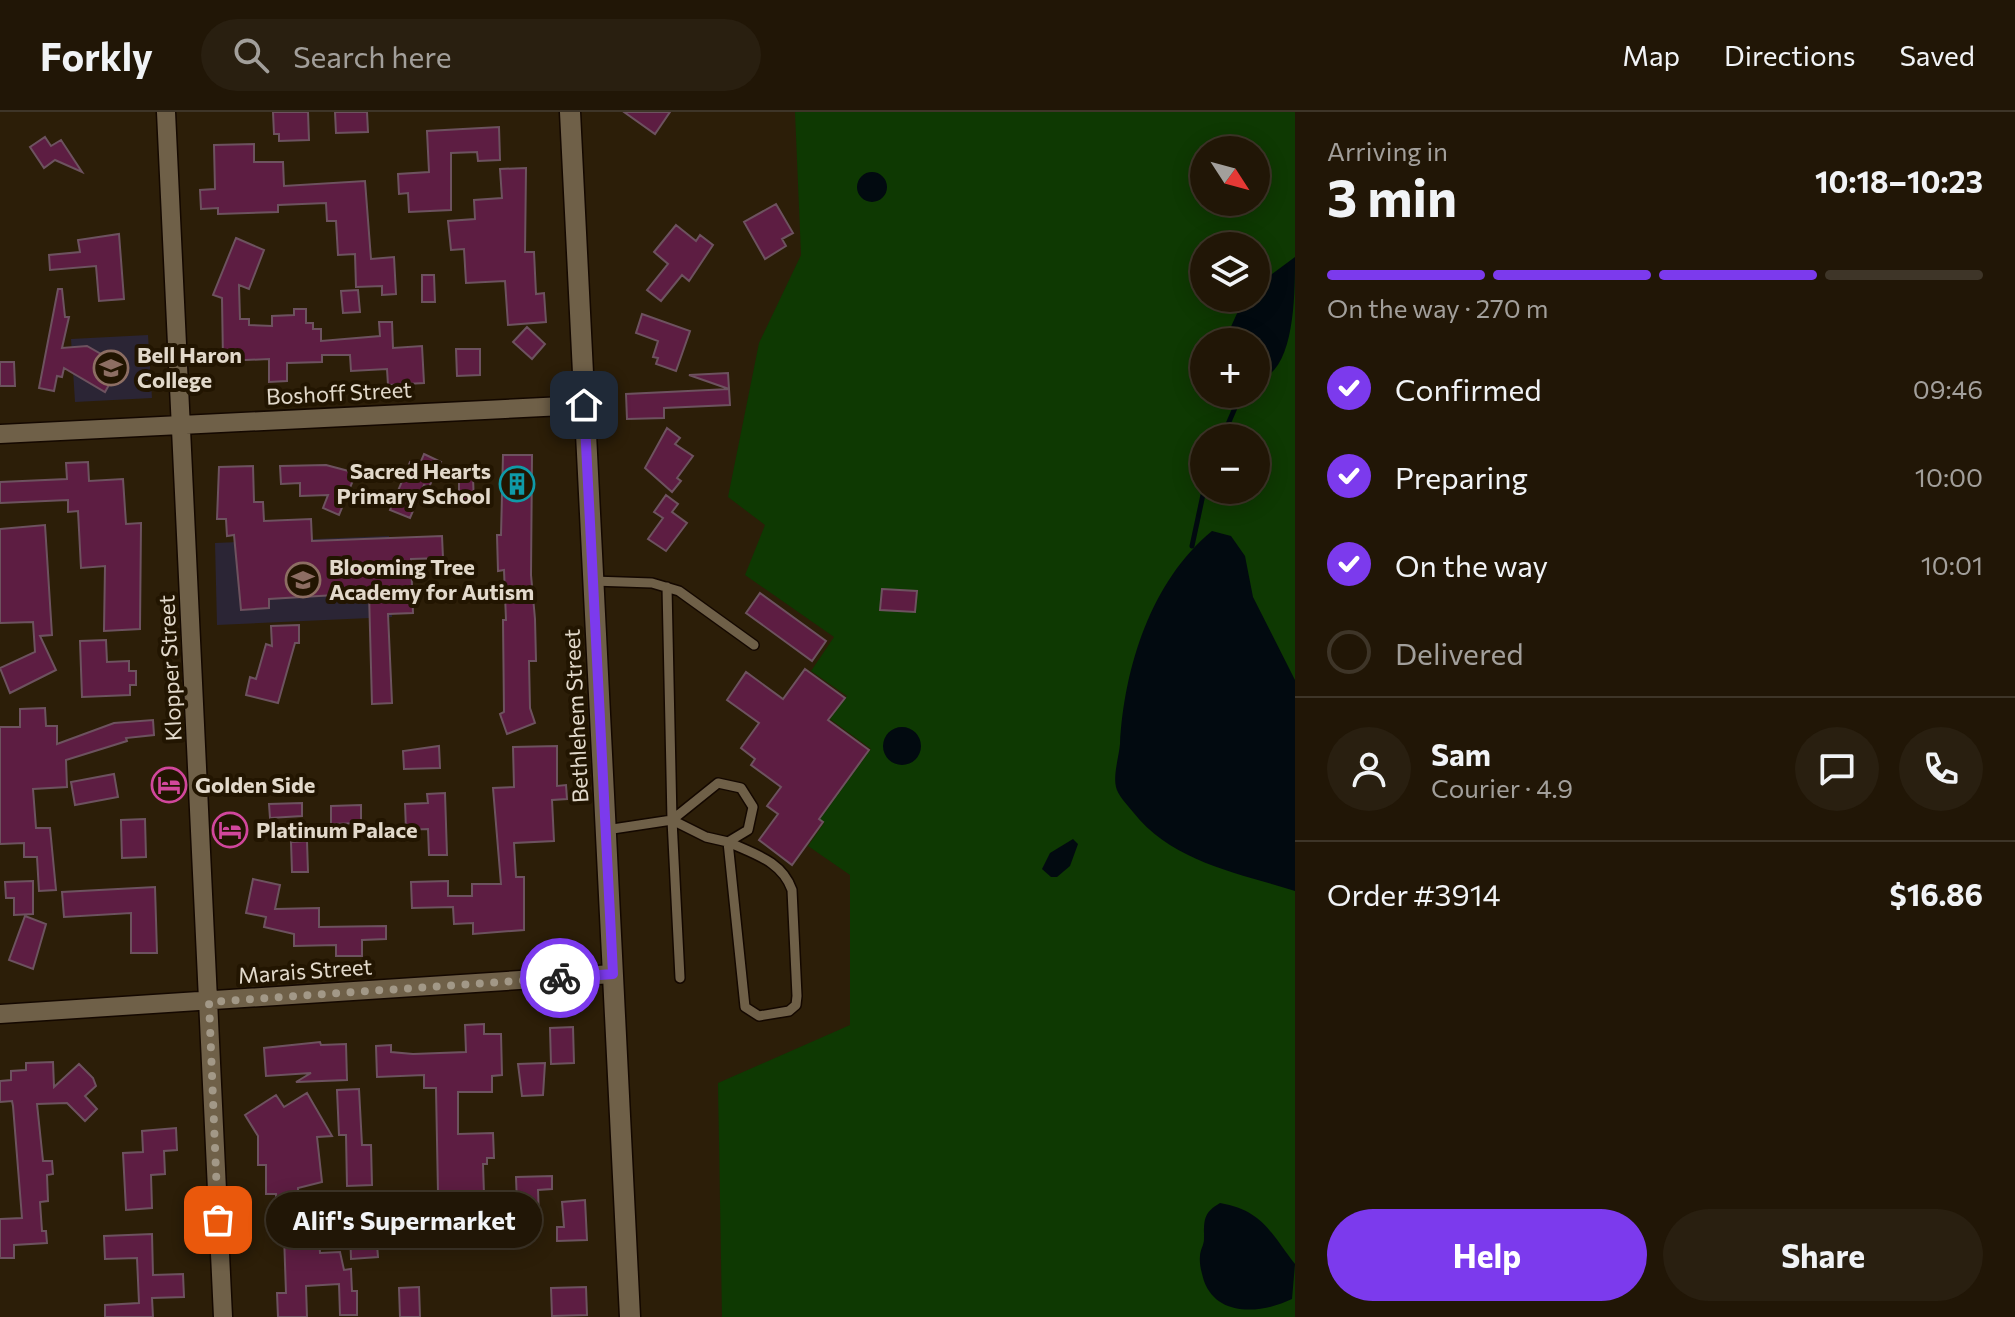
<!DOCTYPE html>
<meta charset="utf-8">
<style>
body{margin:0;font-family:Commissioner,sans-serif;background:#291f10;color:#f1f3f6;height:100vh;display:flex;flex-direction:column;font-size:30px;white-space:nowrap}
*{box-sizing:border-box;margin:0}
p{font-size:26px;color:#a29f9b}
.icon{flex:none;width:44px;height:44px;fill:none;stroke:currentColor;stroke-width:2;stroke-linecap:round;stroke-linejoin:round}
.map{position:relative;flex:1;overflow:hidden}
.panel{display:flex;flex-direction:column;background:#211606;width:720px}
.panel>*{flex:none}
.needle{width:52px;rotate:126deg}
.buttons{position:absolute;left:1190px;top:24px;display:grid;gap:16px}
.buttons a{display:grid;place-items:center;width:80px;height:80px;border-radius:50%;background:#211606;box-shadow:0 4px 20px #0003,0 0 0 2px #3e3528;font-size:40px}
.pin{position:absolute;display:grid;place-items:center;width:68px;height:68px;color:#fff;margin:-34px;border-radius:16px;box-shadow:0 4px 12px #0006}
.courier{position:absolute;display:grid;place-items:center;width:80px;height:80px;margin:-40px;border:6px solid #7c3aed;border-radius:50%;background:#fff;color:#222;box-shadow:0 2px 10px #0007}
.bubble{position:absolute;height:56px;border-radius:28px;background:#211606;box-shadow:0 4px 20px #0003,0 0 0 2px #3e3528;font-size:26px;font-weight:700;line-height:56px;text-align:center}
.overview em{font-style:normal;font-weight:700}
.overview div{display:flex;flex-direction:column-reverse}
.overview{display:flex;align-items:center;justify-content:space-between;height:136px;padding:0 32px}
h1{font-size:52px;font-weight:700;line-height:60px}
.bar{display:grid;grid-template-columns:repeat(4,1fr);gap:12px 8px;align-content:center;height:96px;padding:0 32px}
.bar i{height:10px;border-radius:6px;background:#3e3528}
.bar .selected{background:#7c3aed}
.bar p{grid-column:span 4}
.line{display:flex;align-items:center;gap:20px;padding:0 32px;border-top:2px solid #3e3528}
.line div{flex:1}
.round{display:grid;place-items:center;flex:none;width:84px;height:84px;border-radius:42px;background:#291f10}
ol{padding:0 32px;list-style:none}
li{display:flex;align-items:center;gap:24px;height:88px}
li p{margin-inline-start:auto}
li .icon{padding:8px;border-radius:50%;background:#7c3aed;color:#fff;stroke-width:4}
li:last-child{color:#a29f9b}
li i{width:44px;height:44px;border:4px solid #3e3528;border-radius:50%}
.action{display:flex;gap:16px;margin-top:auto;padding:16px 32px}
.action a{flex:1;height:92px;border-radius:48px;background:#7c3aed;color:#fff;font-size:32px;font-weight:700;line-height:92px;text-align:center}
.action a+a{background:#291f10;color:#f1f3f6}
header{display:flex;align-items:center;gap:48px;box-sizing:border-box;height:112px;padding:0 40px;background:#211606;border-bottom:2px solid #3e3528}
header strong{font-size:38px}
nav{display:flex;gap:44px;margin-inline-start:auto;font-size:28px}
.search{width:560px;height:72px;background:#291f10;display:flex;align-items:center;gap:20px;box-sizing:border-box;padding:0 28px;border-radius:44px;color:#a29f9b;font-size:30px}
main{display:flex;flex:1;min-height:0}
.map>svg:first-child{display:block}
.education{fill:#2b2535}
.green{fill:#0e3902;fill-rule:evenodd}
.water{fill:#020a10}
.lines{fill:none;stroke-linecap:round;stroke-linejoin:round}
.stream{stroke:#020a10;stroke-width:5}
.building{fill:#5d1d42;stroke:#6d525f;stroke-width:2}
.lane-casing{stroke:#140800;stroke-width:12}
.street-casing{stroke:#140800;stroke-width:21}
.secondary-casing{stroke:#140800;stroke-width:23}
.lane{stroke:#6f6048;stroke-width:9}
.street{stroke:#6f6048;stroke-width:18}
.secondary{stroke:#6f6048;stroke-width:20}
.done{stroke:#a29887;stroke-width:8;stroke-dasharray:0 14.4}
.route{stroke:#7c3aed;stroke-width:10}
.labels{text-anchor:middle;stroke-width:8;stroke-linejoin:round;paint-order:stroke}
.poi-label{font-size:22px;font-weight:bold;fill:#e2d9cb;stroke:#221501;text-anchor:start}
.street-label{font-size:22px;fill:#e2d9cb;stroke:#221501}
</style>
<header>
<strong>Forkly</strong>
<div class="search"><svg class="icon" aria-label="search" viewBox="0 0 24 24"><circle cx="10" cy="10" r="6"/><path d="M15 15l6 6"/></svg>Search here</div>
<nav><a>Map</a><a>Directions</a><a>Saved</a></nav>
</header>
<main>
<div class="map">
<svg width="1295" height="1205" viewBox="0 0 1295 1205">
<rect width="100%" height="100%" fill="#2c1e08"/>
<path class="education" d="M148 223 152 286 75 290 71 227Z
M389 424 392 505 217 513 215 431Z"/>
<path class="green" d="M795 0H1295V1205H722L718 971 850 913V763L808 734 824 711 820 707 871 637 830 607 847 584 811 559 834 525 745 463 765 413 728 385 759 231 801 143ZM1204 38H1256V90H1204ZM1204 134H1256V186H1204ZM1204 230H1256V282H1204ZM1204 326H1256V378H1204Z"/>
<path class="water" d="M857 75a15 15 0 1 1 30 0a15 15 0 1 1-30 0Z
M1295 145C1295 183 1295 263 1256 268V230H1224L1244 186H1256V174Z
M1212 419 1231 424 1245 444 1253 485 1295 568V779C1238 761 1172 750 1133 700 1128 694 1117 682 1116 675 1113 663 1119 644 1120 632 1124 556 1151 469 1212 419Z
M883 634a19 19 0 1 1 38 0a19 19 0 1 1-38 0Z
M1073 727 1078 732 1070 754 1057 765H1051L1042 757 1050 741Z
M1220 1091C1263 1098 1272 1123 1295 1152L1292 1187C1261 1202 1217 1205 1204 1169 1202 1162 1199 1152 1200 1144 1200 1138 1204 1133 1204 1127 1204 1108 1203 1101 1220 1091Z"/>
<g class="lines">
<path class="stream" d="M1222 326 1241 282
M1192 434 1204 378"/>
</g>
<path class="building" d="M273 0H308L309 28 279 29V22H274Z
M335 0H367L368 20 336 21Z
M624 0H670L655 22Z
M499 15 500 48 478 49 477 40 451 41V98L409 100 408 81 399 82 398 62 429 60 427 19Z
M45 25 51 34 61 28 82 60 55 48 44 56 30 35Z
M254 32V50H283L284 74 365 69 371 147 394 145 396 182 382 183V174L356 175 355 142 338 143 336 109H327L326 91 278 93V100L218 102V96L201 97 200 78 215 77 214 33Z
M526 56 525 140H534L536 182 544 181 546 210 508 213 505 169 466 171 464 137 451 138 448 109 475 107 474 88 502 86 500 57Z
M776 92 793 121 782 127 786 134 765 147 744 110Z
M676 113 696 129 700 123 713 133 689 169 682 163 661 189 647 178 668 152 654 140Z
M119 122 124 187 99 189 96 154 50 158 49 143 80 140 78 128Z
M236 126 264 138 249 177 239 173 240 207H249V213L272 214V204L294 203V197H306V211H313V217H321V229L380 224 379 210H392L393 236 422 234 424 271 388 273 387 257 351 259 350 243H322V250L287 251V269L269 270V247L223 249 222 186 213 183Z
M422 163H434L435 190H422Z
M58 177H62L65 205H69L62 236 87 234 120 253 105 280 64 256 62 265 57 264 54 279 39 276Z
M358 178 360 200 343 201 341 179Z
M642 202 690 219 676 259 656 252 658 246 653 245 658 229 636 221Z
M527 215 545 232 532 247 513 230Z
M456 237H480V263L457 264Z
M0 250H14L15 274H0Z
M728 261 729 277 689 263Z
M729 277 730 293 664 296V306L627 307 626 282Z
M667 316 680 326 675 332 693 344 677 366 681 369 672 380 645 356Z
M424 342 441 350 429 375 424 373 410 406 390 398 410 350 419 354Z
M503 343H532L531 463 535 507 536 549H529L530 596 535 611 507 622 500 602 504 600 503 508H506L504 458 498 459 497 423H501Z
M88 350 89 369 123 367 126 412 141 411 140 517 104 519 105 454 81 456 78 399 68 400V388L0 391V370L67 367 66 351Z
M326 353 356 361 339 403 323 396 328 383 300 384V371L281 372 280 354Z
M253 354 254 390H263L264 409 311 407 312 429 442 424 443 446 411 447 413 501 388 502 392 591 372 592 369 481 269 487V496L241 498 234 423 227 424 226 407H217L219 355Z
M473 365 474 392 459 393V366Z
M666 383 678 392 672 400 687 411 666 439 648 427 663 406 654 400Z
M45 413 52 523 40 524 56 558 10 581 0 556 35 540 33 510 0 511V417Z
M882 477 917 479 915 500 880 498Z
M760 481 826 529 812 549 746 501Z
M299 513V531H295L278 591 246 583 250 565 256 567 266 532 272 534 271 514Z
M106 528 107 550 129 549V559H136V573H130V583L82 585 80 529Z
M805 557 845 586 828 608 869 638 819 707 823 710 792 753 759 728 778 702 767 694 781 675 751 653 755 647 741 636 759 611 727 588 746 560 783 587Z
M45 596 46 614H57V632L114 611 153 608 154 623 126 626 127 629 66 648 67 675 33 677 36 716H50L56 778 39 779 37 745H24V731L0 732V615H20V597Z
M439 634 440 656 404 657 403 639Z
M557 634V674L566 673 567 687 552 688 554 729 514 731 516 765H524V818L473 822V811L454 812 453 795 412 796 411 770 448 769V784H472V772H501L493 676 514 675 513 635Z
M114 662 118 685 75 693 71 670Z
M445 681 447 743H429L428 717 406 718 405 692 428 691 427 682Z
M302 691V704L270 706 269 692Z
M361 693V711L331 712V694Z
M145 707 146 745 122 746 121 708Z
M307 729 308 760H292L291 730Z
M253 767 280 773 275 797 319 796V815L386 814V827L362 828V844H336V833L294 834V822L264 815 266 805 246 801Z
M33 769V802L14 803V786H6L5 770Z
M155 775 157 841H131V801L64 805 62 780Z
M25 804 46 812 33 857 9 848Z
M484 912V922H501L502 963 492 964V980H458V1022L493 1021 494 1046H487V1052H483L484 1082 438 1081 436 976H424V963L377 965 376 934 391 933V940L413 942 466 940 465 913Z
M573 915 574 951 551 952 550 916Z
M320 930 321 933 346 932 347 968 296 970 311 961 266 964 264 936Z
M53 950 54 975 79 952 93 966 96 974 85 984 97 997 85 1009 67 991 37 992 43 1049H52L53 1062 47 1063 48 1089 40 1090 42 1119H46L47 1131 14 1133V1146H0V1107L22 1106 13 994 12 989 0 990V969L11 968V959L26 958V951Z
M545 951 543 983 522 984 518 952Z
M359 977 362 1033H371L372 1073 347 1074 346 1023H339L337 978Z
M307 981 332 1024 317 1025 322 1070 298 1076V1099L328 1098 329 1111H318L320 1141 340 1140 344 1158 351 1157 352 1179H357V1203H340L339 1172 306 1174 307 1205H278L277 1181H286L284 1123 277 1124 276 1082H266V1053H258V1024L245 1003 276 983 284 995Z
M176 1016 177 1038 164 1039 165 1062 151 1063 152 1096 126 1098 123 1041 143 1040 142 1019Z
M552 1064V1077L538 1078 539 1106 511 1108 510 1091H517L516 1065Z
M585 1088 587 1128 557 1129V1115H564L562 1090Z
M420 1114V1131L377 1133 378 1145 351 1147 350 1117Z
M152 1122 153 1163 183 1162 184 1185 152 1186 153 1205H105V1193L139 1191 137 1146 105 1147 104 1124Z
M419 1175 420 1205H400L399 1176Z
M586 1175 587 1203 552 1204 551 1176Z"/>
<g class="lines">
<g class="lane-casing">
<path id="lane" d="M593 469 652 471 679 479 754 533
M667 475 672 708 680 866
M718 671 741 676 753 695 748 718 728 730 706 725 672 708Z
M606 718 672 708
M728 730C754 742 782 749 792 778L797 884 796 893 789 899 759 904 745 895Z"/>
</g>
<g class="street-casing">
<path id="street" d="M166 0 223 1205
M0 322 584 293
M0 902 613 862"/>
</g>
<g class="secondary-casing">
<path id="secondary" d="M570 0 630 1205"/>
</g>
<use href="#lane" class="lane"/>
<use href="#street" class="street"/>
<use href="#secondary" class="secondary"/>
</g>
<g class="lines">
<path class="done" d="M218 1108 209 890 560 866"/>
<path class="route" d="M560 866 613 862 584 293"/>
</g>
<defs>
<g id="school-ring" transform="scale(1.8)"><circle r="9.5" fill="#221501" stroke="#8d6e63" stroke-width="1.5"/><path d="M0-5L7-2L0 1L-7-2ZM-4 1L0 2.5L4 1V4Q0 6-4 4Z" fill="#8d6e63"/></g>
<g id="building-ring" transform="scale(1.8)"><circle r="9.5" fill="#221501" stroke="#0f9aa8" stroke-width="1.5"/><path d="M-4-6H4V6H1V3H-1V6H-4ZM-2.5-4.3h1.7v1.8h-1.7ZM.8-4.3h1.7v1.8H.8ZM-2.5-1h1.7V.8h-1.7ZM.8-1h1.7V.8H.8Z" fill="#0f9aa8"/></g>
<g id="hotel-ring" transform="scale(1.8)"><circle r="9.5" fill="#221501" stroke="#d1479c" stroke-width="1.5"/><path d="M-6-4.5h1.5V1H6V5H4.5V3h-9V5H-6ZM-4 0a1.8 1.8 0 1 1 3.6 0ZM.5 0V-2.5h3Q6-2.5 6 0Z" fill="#d1479c"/></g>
</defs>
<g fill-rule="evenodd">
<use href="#school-ring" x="111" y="256"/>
<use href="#building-ring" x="517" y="372"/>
<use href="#school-ring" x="303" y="468"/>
<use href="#hotel-ring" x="169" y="673"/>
<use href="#hotel-ring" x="230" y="718"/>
</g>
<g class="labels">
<g class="poi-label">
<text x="137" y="251">Bell Haron<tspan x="137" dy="25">College</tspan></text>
<text x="491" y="367" text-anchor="end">Sacred Hearts<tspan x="491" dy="25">Primary School</tspan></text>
<text x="329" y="463">Blooming Tree<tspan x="329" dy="25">Academy for Autism</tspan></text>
<text x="195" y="681">Golden Side</text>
<text x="256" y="726">Platinum Palace</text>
</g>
<g class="street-label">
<text transform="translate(339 281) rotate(-3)" y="8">Boshoff Street</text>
<text transform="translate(170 556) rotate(-93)" y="8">Klopper Street</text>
<text transform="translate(576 604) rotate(-93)" y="8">Bethlehem Street</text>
<text transform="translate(305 859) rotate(-4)" y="8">Marais Street</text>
</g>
</g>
</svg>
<div class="buttons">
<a><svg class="needle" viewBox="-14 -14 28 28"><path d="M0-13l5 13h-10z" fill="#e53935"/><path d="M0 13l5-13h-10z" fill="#a29f9b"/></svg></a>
<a><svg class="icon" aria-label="layers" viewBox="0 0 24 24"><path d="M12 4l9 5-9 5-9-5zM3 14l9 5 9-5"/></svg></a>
<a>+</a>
<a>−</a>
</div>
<div class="pin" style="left:218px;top:1108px;background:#ea580c"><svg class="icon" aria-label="bag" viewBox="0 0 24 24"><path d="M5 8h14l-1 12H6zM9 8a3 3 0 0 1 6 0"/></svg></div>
<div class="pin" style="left:584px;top:293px;background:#1f2937"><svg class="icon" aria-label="home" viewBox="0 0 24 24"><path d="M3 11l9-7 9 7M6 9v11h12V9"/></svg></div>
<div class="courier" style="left:560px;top:866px"><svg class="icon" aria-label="bike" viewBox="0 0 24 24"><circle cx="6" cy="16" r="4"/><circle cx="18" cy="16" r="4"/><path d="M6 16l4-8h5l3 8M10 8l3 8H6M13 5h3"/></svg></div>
<div class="bubble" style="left:266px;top:1080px;width:276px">Alif's Supermarket</div>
</div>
<section class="panel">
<div class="overview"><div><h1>3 min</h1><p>Arriving in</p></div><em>10:18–10:23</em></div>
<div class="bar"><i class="selected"></i><i class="selected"></i><i class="selected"></i><i></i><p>On the way · 270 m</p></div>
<ol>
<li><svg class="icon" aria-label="check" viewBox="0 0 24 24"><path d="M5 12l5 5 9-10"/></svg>Confirmed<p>09:46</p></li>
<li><svg class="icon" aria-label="check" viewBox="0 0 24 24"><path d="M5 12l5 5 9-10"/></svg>Preparing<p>10:00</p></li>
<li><svg class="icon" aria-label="check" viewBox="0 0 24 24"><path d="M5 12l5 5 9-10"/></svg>On the way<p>10:01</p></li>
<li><i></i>Delivered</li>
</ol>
<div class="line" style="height:144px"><a class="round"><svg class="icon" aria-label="person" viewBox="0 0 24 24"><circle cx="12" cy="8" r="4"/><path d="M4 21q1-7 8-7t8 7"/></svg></a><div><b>Sam</b><p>Courier · 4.9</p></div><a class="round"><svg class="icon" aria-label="chat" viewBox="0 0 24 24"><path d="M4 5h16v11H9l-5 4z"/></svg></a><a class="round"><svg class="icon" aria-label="phone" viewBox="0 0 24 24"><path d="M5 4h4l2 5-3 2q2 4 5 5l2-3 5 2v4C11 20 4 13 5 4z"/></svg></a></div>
<div class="line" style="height:104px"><div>Order #3914</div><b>$16.86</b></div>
<div class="action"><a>Help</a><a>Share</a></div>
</section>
</main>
